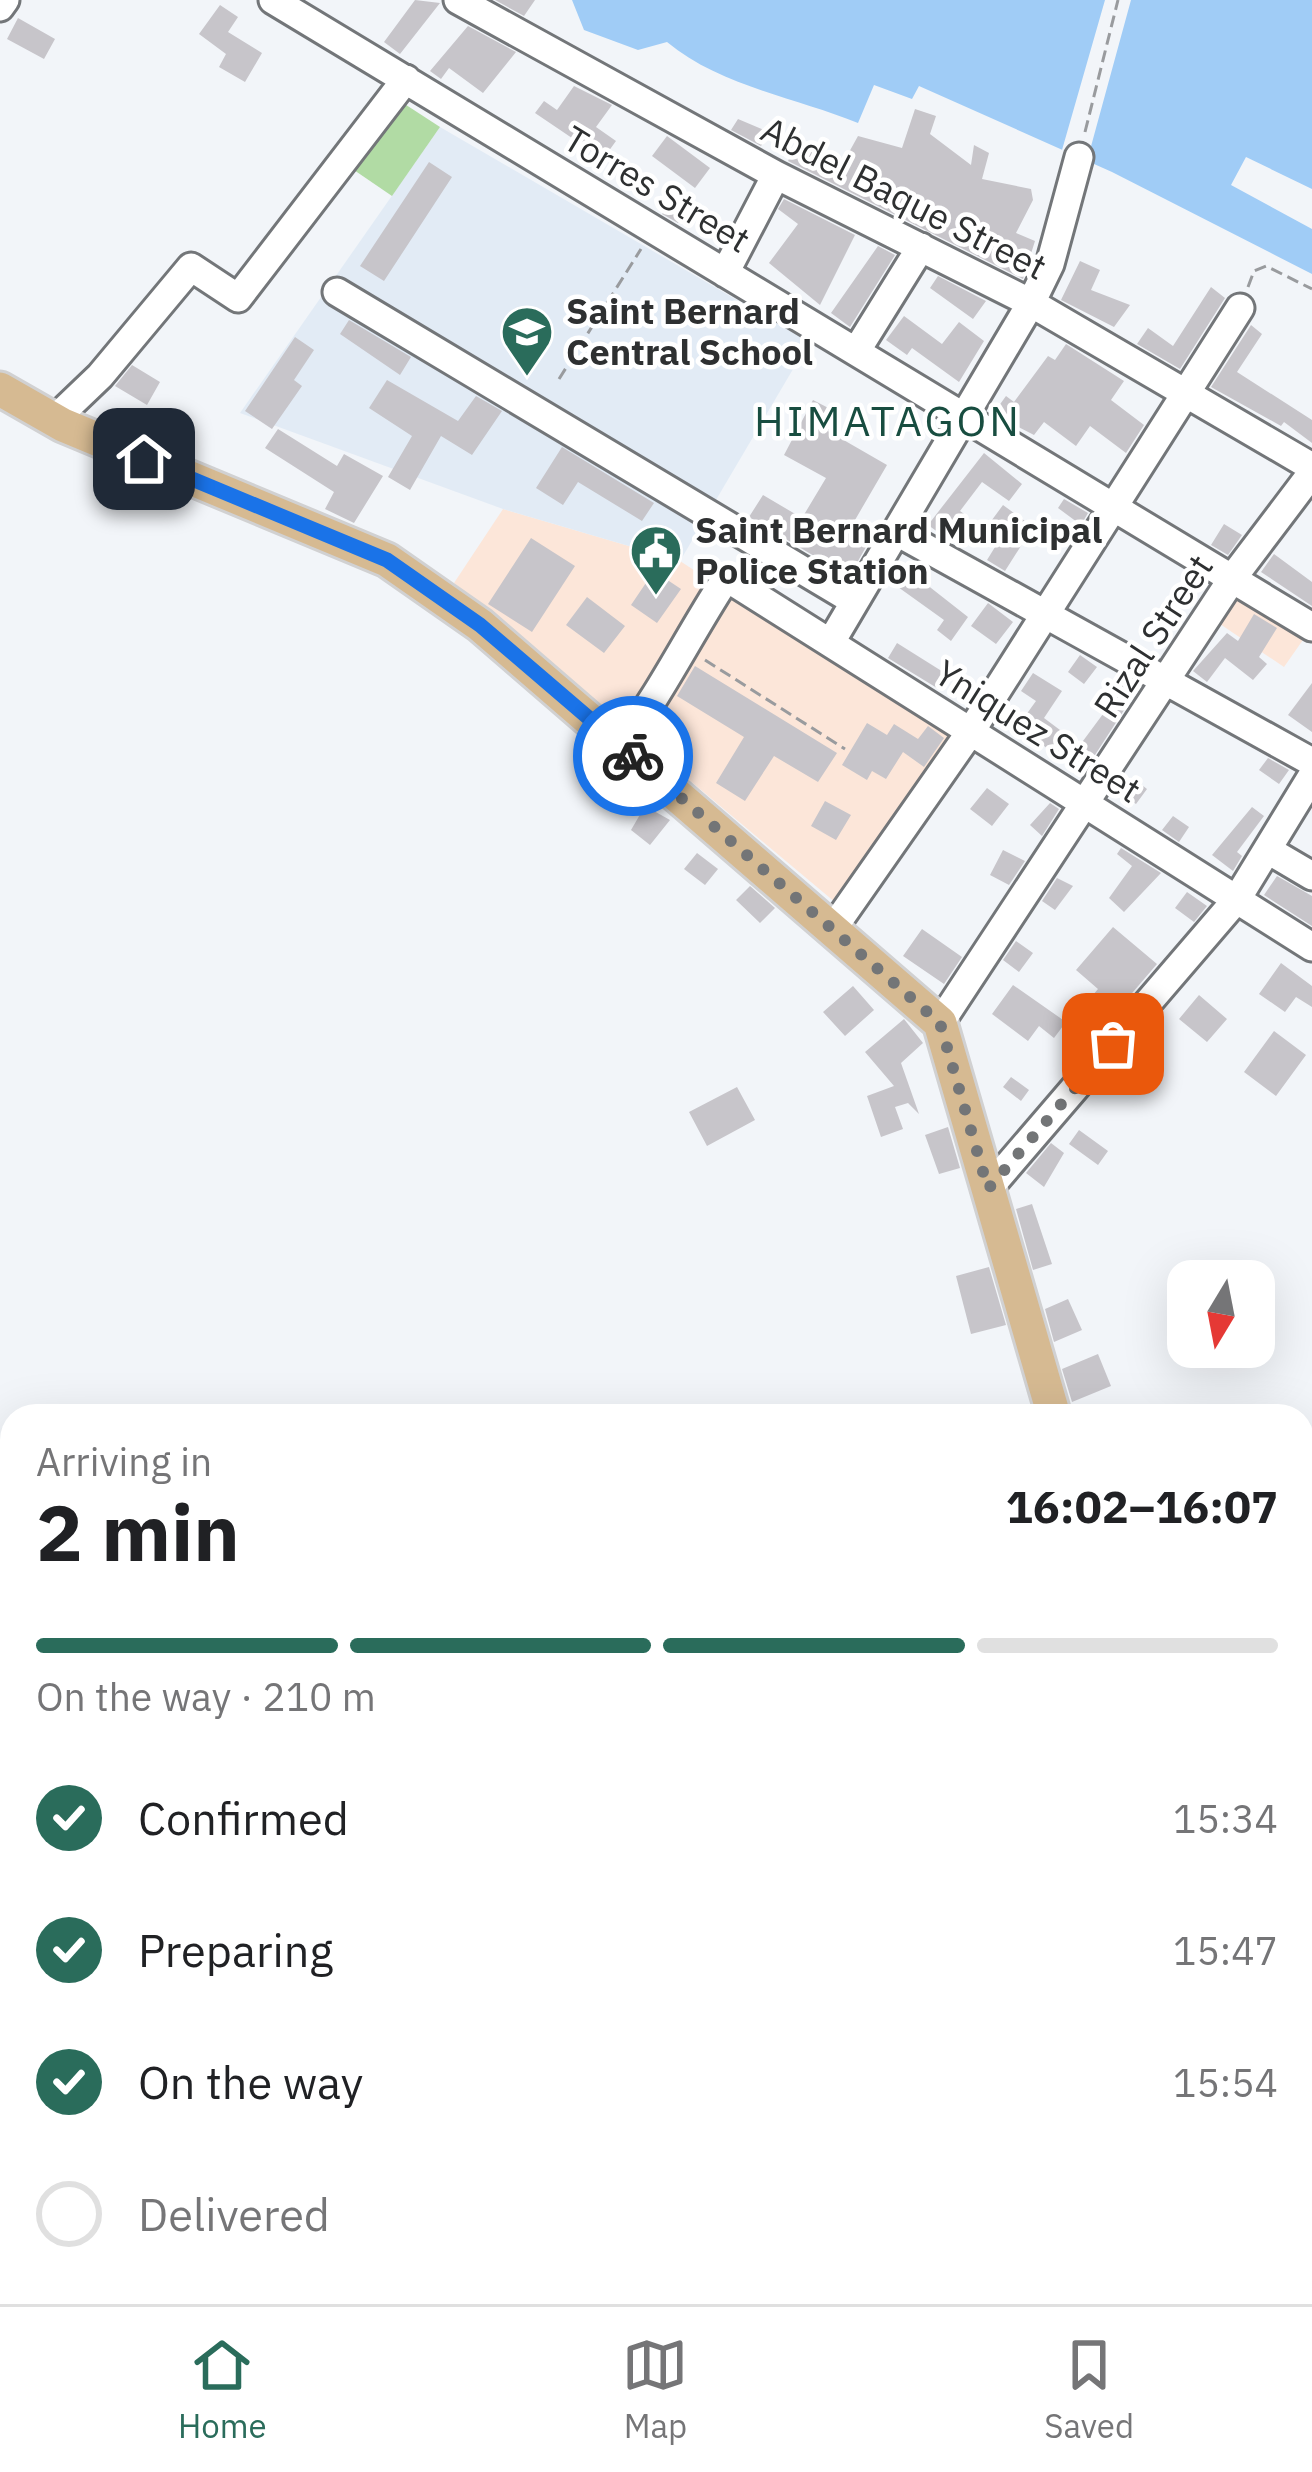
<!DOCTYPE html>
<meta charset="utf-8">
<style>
body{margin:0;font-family:"IBM Plex Sans",sans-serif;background:#f2f2f2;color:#202124;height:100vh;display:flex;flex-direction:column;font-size:45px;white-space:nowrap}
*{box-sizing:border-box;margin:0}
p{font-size:39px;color:#757577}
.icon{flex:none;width:66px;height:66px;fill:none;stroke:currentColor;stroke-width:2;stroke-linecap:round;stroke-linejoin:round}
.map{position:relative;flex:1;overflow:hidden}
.sheet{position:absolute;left:0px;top:1404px;width:1314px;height:900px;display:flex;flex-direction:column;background:#fff;border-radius:36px 36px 0 0;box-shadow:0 12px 48px #0002}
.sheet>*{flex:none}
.needle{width:78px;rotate:190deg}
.fabs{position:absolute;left:1167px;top:1260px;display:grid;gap:24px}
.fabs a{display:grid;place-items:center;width:108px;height:108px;border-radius:24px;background:#fff;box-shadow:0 12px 48px #0002;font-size:60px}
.pin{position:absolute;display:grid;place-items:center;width:102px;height:102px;color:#fff;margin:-51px;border-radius:24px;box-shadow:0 6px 18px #0006}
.courier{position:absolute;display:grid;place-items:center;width:120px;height:120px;margin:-60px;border:9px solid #1a73e8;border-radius:50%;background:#fff;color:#222;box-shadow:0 3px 15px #0007}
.summary em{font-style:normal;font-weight:700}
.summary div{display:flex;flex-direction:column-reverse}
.summary{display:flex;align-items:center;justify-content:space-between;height:204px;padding:0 36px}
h1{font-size:78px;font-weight:700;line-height:90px}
.bar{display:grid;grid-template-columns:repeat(4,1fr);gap:18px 12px;align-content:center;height:144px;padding:0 36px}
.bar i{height:15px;border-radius:9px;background:#e0e0e0}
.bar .current{background:#2a6c5b}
.bar p{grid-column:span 4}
ol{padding:0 36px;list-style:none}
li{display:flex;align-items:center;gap:36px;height:132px}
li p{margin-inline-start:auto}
li .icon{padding:12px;border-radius:50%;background:#2a6c5b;color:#fff;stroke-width:4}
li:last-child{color:#757577}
li i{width:66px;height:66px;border:6px solid #e0e0e0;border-radius:50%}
.dock{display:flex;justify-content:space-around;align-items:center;height:168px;border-top:3px solid #e0e0e0;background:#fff;font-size:33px;color:#757577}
.dock a{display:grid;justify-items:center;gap:6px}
.dock .current{color:#2a6c5b}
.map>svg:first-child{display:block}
.commercial{fill:#fce6d9}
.built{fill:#e2ebf5}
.green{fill:#b1dba4}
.water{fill:#a0ccf6}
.pier{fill:#f2f5f9}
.building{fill:#c7c5ca}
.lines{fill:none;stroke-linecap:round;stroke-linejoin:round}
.minor-casing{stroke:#737679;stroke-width:33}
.major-casing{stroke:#d1d1d2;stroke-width:39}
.path{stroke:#999b9e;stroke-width:3;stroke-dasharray:12 6;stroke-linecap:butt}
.minor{stroke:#fff;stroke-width:27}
.major{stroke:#d6ba92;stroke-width:33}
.done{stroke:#737577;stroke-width:12;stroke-dasharray:0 21.6}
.route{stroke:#1a73e8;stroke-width:15}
.labels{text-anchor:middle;stroke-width:9;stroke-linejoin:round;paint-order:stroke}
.street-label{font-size:36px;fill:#2e3031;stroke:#fff}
.poi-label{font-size:36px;font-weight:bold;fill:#2e3031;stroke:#fff;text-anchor:start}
.quarter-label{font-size:42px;letter-spacing:3px;fill:#184d40;stroke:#fff}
</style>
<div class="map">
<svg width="1312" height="2304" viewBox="0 0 1312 2304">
<rect width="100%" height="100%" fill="#f2f5f9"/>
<path class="commercial" d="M503 509 680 561 956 741 836 903 454 583Z
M1239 591 1305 637 1284 667 1217 622Z"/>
<path class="built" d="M440 127 809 342 680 561 503 509 240 413Z"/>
<path class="green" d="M400 101 440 127 392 196 351 168Z"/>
<path class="water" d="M572 0H1312V274L1112 172 919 86 912 99 874 85 858 123C794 97 720 86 667 42L638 50 584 30Z"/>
<path class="pier" d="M1105 0H1131L1087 161 1062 150Z
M1246 157 1312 189V229L1231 185Z"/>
<path class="building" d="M415 0 440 3 400 54 384 42Z
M495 0H535L524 16Z
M220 5 238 17 228 32 262 53 245 82 219 67 226 54 199 34Z
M18 18 55 39 44 59 7 39Z
M468 26 516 52 483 93 449 68 441 79 430 71Z
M574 86 612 105 596 127 616 141 603 159 535 113 544 101 557 110Z
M915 109 936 116 930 134 971 165 974 145 989 153 982 179 1031 189 1033 200 1016 233 1035 241 1023 279 788 161 797 143 814 152 810 160 838 172 858 136 902 148Z
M738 119 769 132 761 146 731 130Z
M667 136 710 168 695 188 652 156Z
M429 162 452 177 384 281 360 266Z
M679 190 694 201 678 223 662 214Z
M784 199 855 235 820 305 769 263 798 224 778 209Z
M878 246 895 255 850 327 831 313Z
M1080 261 1100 270 1091 290 1130 305 1114 327 1061 300Z
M938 276 986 301 973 319 930 288Z
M1211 287 1225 298 1180 369 1137 344 1148 328 1173 346Z
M904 316 942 344 959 322 984 341 959 382 912 348 907 355 886 340Z
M349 320 411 357 400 375 340 334Z
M1251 325 1262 334 1237 372 1312 420V443L1284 422 1281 426 1211 387Z
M295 337 314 350 294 380 302 386 272 429 245 411Z
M1066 344 1124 381 1111 400 1144 425 1126 453 1090 426 1076 446 1044 422 1034 435 993 414 1006 396 1014 402 1048 356 1055 360Z
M132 365 160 382 147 405 115 386Z
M387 380 458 421 476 396 502 411 472 455 441 436 410 490 388 477 412 436 369 408Z
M813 400 838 413 828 431 887 465 855 520 875 531 849 577 749 517 763 495 802 518 826 478 784 455Z
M278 429 337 466 344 454 383 476 354 523 325 509 334 492 265 448Z
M562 447 654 503 642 521 578 482 563 505 536 488Z
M984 453 1022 484 1009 501 982 482 960 511 967 516 949 540 928 525Z
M1064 499 1088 513 1081 525 1058 508Z
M1003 505 1033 527 1005 571 987 560 1000 539 986 528Z
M1224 524 1242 535 1228 555 1211 545Z
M531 538 575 566 532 632 488 604Z
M1274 554 1312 582V606L1261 572Z
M903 566 968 617 951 641 937 630 944 620 891 582Z
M654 571 681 589 657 623 631 605Z
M587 597 625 626 604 653 566 625Z
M988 603 1013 622 996 644 971 626Z
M1254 614 1277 628 1259 657 1267 664 1253 680 1225 658 1207 682 1193 671 1227 633 1238 641Z
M897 643 948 675 937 688 888 658Z
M1080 655 1097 667 1084 684 1068 672Z
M695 666 837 753 818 782 774 756 745 801 716 783 744 737 677 696Z
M1033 673 1062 691 1044 718 1080 745 1120 691 1114 686 1121 677 1139 687 1082 775 1018 726 1036 701 1021 691Z
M1312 683V732L1288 715Z
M867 723 887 735 894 724 918 739 928 726 944 738 924 767 903 752 886 779 872 771 867 780 842 765Z
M1268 758 1289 770 1279 784 1259 770Z
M1133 778 1147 789 1136 804 1122 794Z
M987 788 1009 804 992 826 970 809Z
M825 801 851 815 836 840 811 826Z
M1050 803 1059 809 1042 836 1030 825Z
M645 806 670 820 650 845 631 830Z
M1252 807 1264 816 1237 852 1242 856 1233 871 1212 855Z
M1173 816 1189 827 1179 842 1162 830Z
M1121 848 1161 873 1124 912 1109 898 1132 866 1117 854Z
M1003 850 1025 861 1009 885 990 875Z
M697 853 718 869 705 885 684 869Z
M1277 876 1312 896V926L1264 895Z
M1057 878 1073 886 1055 910 1042 901Z
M750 886 775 908 760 923 736 900Z
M1187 892 1207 906 1194 922 1175 908Z
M1113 927 1157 964 1097 1034 1075 1016 1098 989 1076 970Z
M922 929 962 957 944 984 903 956Z
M1016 941 1033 953 1019 972 1003 960Z
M1281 963 1312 986V1007L1296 997 1285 1012 1259 994Z
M1013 985 1066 1022 1054 1038 1039 1026 1028 1041 992 1014Z
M853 986 874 1010 845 1036 823 1012Z
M1199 995 1227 1019 1207 1042 1179 1019Z
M904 1019 923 1043 901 1063 919 1114 908 1103 895 1107 903 1129 881 1137 867 1096 894 1086 865 1052Z
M1274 1031 1306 1055 1276 1096 1244 1072Z
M1011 1077 1029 1090 1021 1101 1003 1087Z
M737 1087 755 1120 707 1146 689 1112Z
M948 1127 960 1168 939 1174 925 1135Z
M1079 1130 1108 1151 1098 1165 1069 1144Z
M1051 1143 1064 1153 1044 1187 1026 1173Z
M1032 1204 1052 1264 1033 1270 1016 1209Z
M989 1267 1006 1325 971 1334 956 1276Z
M1068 1299 1082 1330 1054 1342 1045 1309Z
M1098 1354 1111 1386 1072 1402 1062 1369Z"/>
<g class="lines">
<g class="minor-casing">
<path id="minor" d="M273 0 1312 627
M458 0 776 175 1031 303 1312 467
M0 7 5 0
M725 273 776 175
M337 292 854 601
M857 350 921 247
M54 420 100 376 191 267 238 298 406 79
M897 532 1312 762
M831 642 1031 303 1050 264 1079 157
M621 745C660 695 688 637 723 583L732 581 1312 947
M1268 850 1312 876
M834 927 971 731 1240 308
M940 1023 1234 576 1312 473
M988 1189 1237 899 1312 776
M1302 2055 1312 2047"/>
</g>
<g class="major-casing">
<path id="major" d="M0 389 63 425 387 560 480 625 940 1023 1054 1416
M1302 2114 1312 2130"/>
</g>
<path class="path" d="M1085 132 1118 0
M1248 287 1254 271 1266 266 1312 289
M559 379 641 249
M705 660 845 749"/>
<use href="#minor" class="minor"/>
<use href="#major" class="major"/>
</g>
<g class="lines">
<path class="done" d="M633 756 940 1023 988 1189 1113 1044"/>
<path class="route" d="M144 459 387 560 480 625 633 756"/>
</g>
<defs>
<g id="school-pin" transform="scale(2.7)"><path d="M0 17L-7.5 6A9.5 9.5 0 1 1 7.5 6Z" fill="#2a6c5b" stroke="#fff"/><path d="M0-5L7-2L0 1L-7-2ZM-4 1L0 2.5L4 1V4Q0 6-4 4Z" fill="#fff"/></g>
<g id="civic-pin" transform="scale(2.7)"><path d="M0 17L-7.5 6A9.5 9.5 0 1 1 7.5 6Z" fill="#2a6c5b" stroke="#fff"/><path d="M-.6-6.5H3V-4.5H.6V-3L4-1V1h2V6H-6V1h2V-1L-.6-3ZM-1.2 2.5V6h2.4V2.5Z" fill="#fff"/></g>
</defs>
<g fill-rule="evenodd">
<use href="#school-pin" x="527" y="332"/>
<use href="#civic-pin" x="656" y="551"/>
</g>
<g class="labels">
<g class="street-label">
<text transform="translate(657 189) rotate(31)" y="13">Torres Street</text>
<text transform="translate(904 198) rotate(27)" y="13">Abdel Baque Street</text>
<text transform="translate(1153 636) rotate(-57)" y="13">Rizal Street</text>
<text transform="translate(1038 731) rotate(32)" y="13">Yniquez Street</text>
</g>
<g class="poi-label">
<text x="566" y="324">Saint Bernard<tspan x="566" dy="41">Central School</tspan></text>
<text x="695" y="543">Saint Bernard Municipal<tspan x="695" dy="41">Police Station</tspan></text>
</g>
<g class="quarter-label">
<text x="888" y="436">HIMATAGON</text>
</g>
</g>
</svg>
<div class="fabs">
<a><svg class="needle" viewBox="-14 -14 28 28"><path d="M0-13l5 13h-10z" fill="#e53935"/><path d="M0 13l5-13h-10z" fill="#757577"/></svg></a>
</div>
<div class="pin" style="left:1113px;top:1044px;background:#ea580c"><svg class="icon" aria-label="bag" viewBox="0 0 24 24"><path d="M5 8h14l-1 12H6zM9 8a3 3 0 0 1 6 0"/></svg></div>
<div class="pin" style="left:144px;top:459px;background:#1f2937"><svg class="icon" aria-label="home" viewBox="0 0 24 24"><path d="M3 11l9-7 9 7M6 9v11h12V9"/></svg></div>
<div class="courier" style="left:633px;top:756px"><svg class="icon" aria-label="bike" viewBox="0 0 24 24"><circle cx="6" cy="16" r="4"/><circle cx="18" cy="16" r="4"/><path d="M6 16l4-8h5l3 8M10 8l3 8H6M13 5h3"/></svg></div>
<section class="sheet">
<div class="summary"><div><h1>2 min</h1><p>Arriving in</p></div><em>16:02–16:07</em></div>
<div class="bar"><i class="current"></i><i class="current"></i><i class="current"></i><i></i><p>On the way · 210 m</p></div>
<ol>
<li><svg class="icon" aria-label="check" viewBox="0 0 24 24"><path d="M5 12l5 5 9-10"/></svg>Confirmed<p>15:34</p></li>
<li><svg class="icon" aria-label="check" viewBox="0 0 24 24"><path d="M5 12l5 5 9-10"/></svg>Preparing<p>15:47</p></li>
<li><svg class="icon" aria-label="check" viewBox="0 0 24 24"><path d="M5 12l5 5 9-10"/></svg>On the way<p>15:54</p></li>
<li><i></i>Delivered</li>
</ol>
</section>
</div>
<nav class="dock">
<a class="current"><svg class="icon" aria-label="home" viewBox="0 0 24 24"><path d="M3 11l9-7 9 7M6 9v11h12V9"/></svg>Home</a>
<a><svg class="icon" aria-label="map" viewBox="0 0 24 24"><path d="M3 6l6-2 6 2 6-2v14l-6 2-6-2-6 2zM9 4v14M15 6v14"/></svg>Map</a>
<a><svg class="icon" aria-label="saved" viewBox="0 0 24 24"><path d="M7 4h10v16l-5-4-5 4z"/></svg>Saved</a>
</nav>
